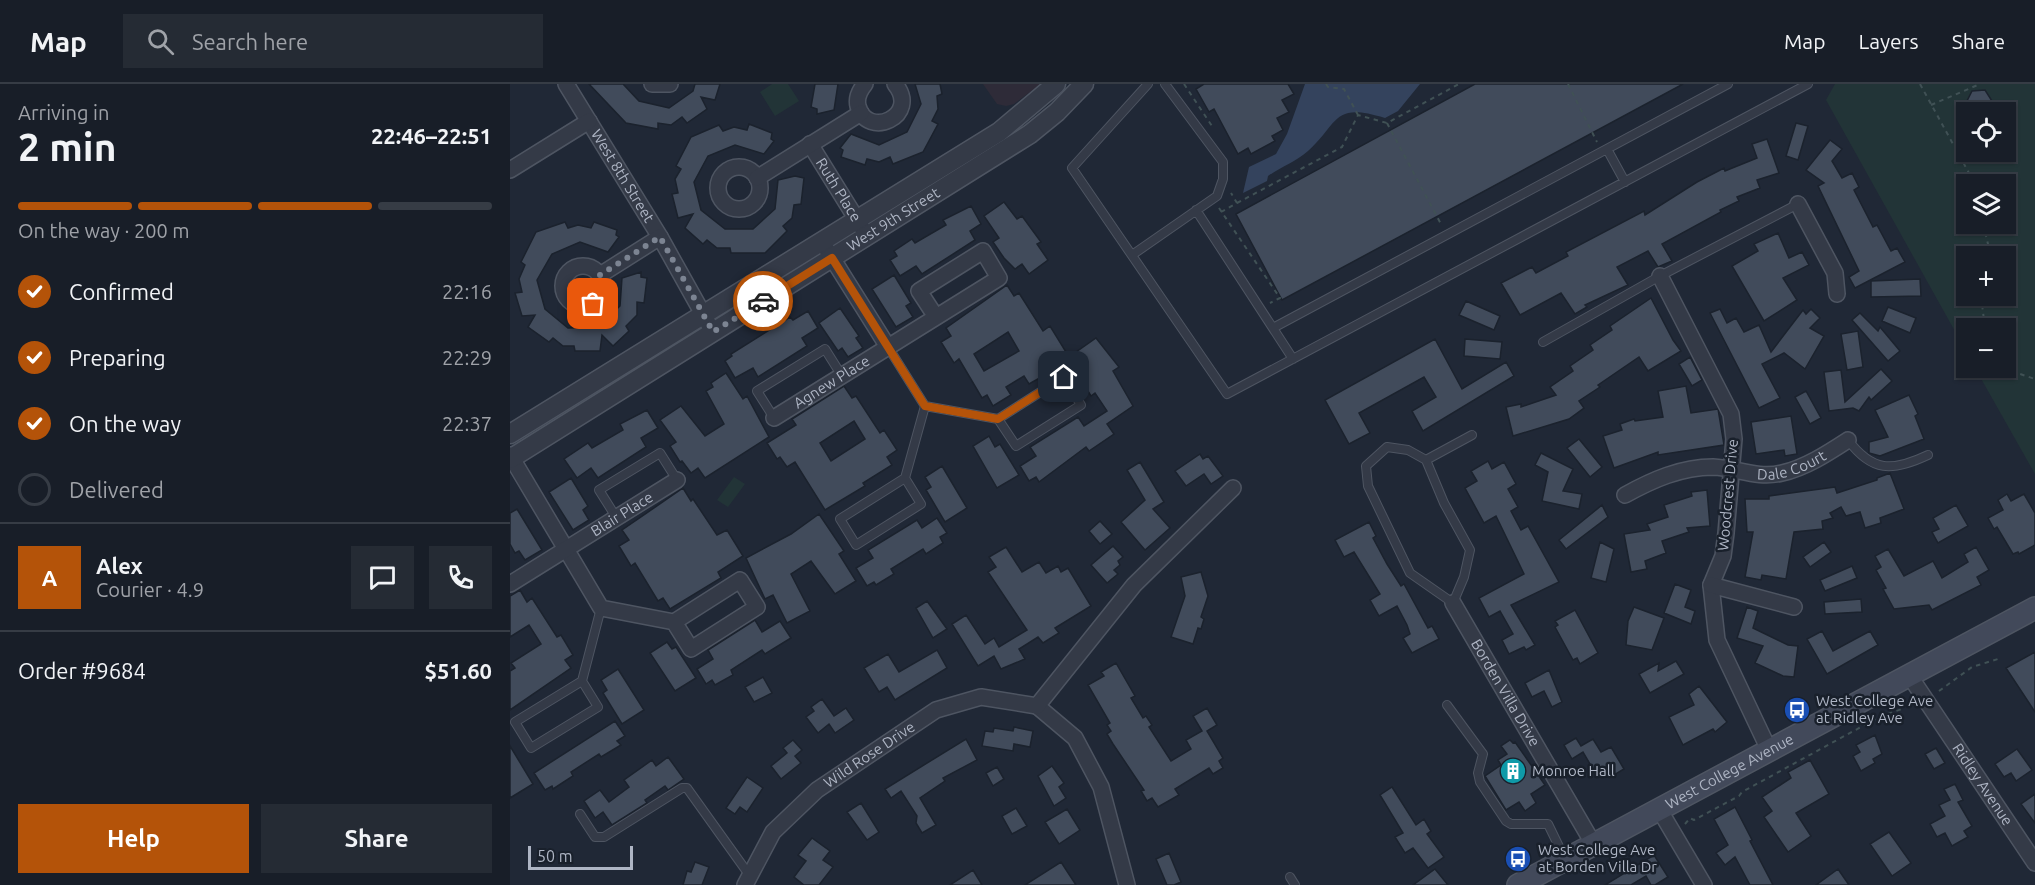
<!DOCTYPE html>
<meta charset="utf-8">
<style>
body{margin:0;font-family:Ubuntu,sans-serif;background:#252b34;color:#f1f3f6;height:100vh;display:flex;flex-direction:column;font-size:22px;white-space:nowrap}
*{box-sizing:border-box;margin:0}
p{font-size:20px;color:#9fa2a8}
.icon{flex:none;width:33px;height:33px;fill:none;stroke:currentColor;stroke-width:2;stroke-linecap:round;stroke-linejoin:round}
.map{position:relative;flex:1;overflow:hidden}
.sheet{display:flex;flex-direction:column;background:#181e28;width:510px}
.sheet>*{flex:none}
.fabs{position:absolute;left:1446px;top:18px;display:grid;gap:12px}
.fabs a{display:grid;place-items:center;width:60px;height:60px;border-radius:0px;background:#181e28;box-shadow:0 2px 4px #0004,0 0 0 2px #363c45;font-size:30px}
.scale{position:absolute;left:18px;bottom:15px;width:105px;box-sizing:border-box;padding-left:6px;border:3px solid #aeb5c4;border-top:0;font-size:16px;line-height:21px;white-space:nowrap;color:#aeb5c4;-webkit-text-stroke:4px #19202b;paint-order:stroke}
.pin{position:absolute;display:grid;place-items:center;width:51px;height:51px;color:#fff;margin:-26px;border-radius:12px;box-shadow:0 3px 9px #0006}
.courier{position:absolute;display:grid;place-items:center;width:60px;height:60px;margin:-30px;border:4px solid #b45309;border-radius:50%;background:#fff;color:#222;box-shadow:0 2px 8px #0007}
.headline em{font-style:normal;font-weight:700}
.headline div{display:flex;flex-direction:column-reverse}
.headline{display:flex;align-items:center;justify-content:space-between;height:102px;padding:0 18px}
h1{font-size:39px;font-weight:700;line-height:45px}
.bar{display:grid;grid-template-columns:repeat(4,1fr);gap:9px 6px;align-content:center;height:72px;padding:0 18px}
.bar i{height:8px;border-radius:4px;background:#363c45}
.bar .on{background:#b45309}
.bar p{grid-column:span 4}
.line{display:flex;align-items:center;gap:15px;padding:0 18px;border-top:2px solid #363c45}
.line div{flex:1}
.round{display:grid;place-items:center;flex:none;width:63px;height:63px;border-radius:0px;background:#252b34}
ol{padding:0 18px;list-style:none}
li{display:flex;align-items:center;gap:18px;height:66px}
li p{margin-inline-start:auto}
li .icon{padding:6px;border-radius:50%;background:#b45309;color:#fff;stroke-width:4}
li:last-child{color:#9fa2a8}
li i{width:33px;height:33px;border:3px solid #363c45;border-radius:50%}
.cta{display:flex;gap:12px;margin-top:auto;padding:12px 18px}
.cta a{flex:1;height:69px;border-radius:0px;background:#b45309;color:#fff;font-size:24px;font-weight:700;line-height:69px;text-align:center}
.cta a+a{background:#252b34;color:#f1f3f6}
header{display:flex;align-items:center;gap:36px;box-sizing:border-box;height:84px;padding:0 30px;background:#181e28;border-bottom:2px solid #363c45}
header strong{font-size:28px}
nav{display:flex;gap:33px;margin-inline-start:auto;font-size:21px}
.search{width:420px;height:54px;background:#252b34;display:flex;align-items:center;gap:15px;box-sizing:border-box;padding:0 21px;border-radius:0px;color:#9fa2a8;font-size:22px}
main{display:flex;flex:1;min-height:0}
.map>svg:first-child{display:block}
.medical{fill:#2e2b38}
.green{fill:#223437;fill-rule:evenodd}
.water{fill:#34435d}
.building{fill:#414b5b;stroke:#1b222d;stroke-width:1.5;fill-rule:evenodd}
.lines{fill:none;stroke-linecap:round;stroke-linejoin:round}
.service-casing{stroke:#4e5562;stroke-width:10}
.minor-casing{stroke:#4e5562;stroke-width:18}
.tertiary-casing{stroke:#4e5562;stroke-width:21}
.secondary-casing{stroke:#4e5562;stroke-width:24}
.path{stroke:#405155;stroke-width:2;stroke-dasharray:4.5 4.5;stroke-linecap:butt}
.service{stroke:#343a47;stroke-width:8}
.minor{stroke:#343a47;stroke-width:15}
.tertiary{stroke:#343a47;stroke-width:18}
.secondary{stroke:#42495a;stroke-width:21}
.done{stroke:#7c8492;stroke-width:6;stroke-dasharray:0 10.8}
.route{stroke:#b45309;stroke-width:8}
.labels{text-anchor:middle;stroke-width:5;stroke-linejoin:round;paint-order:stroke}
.street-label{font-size:15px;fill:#aeb5c4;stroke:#19202b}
.poi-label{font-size:15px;fill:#aeb5c4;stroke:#19202b;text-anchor:start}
</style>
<header>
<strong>Map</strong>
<div class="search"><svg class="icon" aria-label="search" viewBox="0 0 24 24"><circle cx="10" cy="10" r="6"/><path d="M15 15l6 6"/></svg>Search here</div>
<nav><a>Map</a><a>Layers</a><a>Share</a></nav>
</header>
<main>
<section class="sheet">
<div class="headline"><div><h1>2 min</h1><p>Arriving in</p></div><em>22:46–22:51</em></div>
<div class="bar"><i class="on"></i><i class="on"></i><i class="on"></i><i></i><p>On the way · 200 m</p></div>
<ol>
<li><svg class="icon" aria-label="check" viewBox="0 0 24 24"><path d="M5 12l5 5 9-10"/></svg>Confirmed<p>22:16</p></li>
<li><svg class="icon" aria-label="check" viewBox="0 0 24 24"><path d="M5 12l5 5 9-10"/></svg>Preparing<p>22:29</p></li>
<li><svg class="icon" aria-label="check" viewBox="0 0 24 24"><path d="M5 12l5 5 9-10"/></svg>On the way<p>22:37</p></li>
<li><i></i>Delivered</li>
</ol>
<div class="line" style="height:108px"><b class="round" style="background:#b45309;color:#fff">A</b><div><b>Alex</b><p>Courier · 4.9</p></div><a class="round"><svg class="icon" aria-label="chat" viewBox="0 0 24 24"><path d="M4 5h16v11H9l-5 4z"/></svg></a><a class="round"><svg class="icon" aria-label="phone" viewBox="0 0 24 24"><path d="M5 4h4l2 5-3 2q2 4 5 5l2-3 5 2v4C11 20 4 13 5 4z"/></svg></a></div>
<div class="line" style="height:78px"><div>Order #9684</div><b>$51.60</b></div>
<div class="cta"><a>Help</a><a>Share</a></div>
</section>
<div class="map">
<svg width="1525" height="801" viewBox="0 0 1525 801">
<rect width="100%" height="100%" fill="#202836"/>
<path class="medical" d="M473 0H531L504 20 496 22 487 20Z"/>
<path class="green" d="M262 0H278L289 17 265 32 250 8Z
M1325 0H1525V390L1465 284H1496V244H1456V267L1316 16ZM1456 28H1496V68H1456ZM1456 100H1496V140H1456ZM1456 172H1496V212H1456Z
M224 393 235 400 218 423 207 416Z"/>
<path class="water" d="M795 0H910L888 27 875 34C822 18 830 38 798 67 785 78 771 83 758 92L757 97 733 109 739 83 766 70 777 50Z"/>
<path class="building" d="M79 0H113L129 17 159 24 183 7 185 0H210L205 16 191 13 197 25 177 39 172 33 161 41 148 39V45L116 39Z
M305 0H328L324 26 307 30V25L301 23Z
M405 0H430L432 10 427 12 428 25 422 37 428 40 413 68 383 80 380 73 369 78 357 75 355 81 331 73 333 66 330 64 341 50 369 61 397 48 411 20Z
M694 0H778L784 10 772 16 779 28 767 34 773 46 762 52 765 57 741 70 738 64 728 70 704 25 699 28 686 5Z
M965 0H1173L772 216 726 130Z
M1475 6 1482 17 1476 28H1462L1456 19 1462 7Z
M1286 39 1298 42 1288 76 1276 72Z
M239 40 262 49 261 55 264 57 254 70 225 61 198 72 184 98 191 126 215 145H243L265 125 268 96 285 92 294 94 291 120 284 121 282 134 273 142 277 147 255 169H221L220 164H207L197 156 193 160 175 144 183 130 168 134 162 110 168 109 165 95 171 85 166 82 181 53 209 41 213 47 224 43 237 46Z
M1257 55 1269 89 1247 96 1250 104 1227 113 1229 117 1210 126 1211 128 1152 160 1162 177 1148 183 1138 167 1107 183 1118 201 1075 221 1077 223 1065 230 1051 209 1010 231 991 199 1022 183 1026 189 1058 172 1056 168 1134 127 1135 131 1187 98 1214 84 1215 87 1247 74 1242 60Z
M1320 56 1332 65 1322 77 1332 94 1342 89 1349 103 1344 106 1363 143 1367 141 1381 167 1387 164 1395 178 1345 204 1339 193 1349 187 1308 102 1314 99 1296 86Z
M494 118 507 135 512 132 531 158 527 160 538 176 519 190 512 180 505 185 494 174 483 158 489 154 474 132Z
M461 122 471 140 460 147 465 156 412 190 406 182 390 192 380 176 387 172 384 167 402 155 405 159 436 141 433 136Z
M55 138 58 144 68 141 81 144 84 138 107 146 106 151 109 153 98 168 70 158 42 170 27 196 35 225 58 244 88 243 110 222 112 194 131 188V193L137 194 134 219 127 218V231L116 242 119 247 103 262 92 251 90 267H65L64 262H53L43 254 39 258 18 243 25 231 12 232 5 209 12 208 9 195 15 181 11 178 26 148Z
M1268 149 1279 174 1292 168 1299 181 1273 194 1287 216 1254 237 1222 182 1248 167 1244 160Z
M384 191 401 219 396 222 403 233 386 243 362 205Z
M1410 195 1411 212 1361 213V197Z
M497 201 504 212 509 209 533 247 540 242 556 268 531 284 535 291 519 300 514 292 496 303 501 311 483 322 477 311 472 314 449 275 444 279 431 258 441 252 436 244ZM498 248 509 267 474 287 464 270Z
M1141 214 1163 256 1171 267 1138 287 1129 273 1088 301 1090 303 1069 317 1074 324 1059 335 1003 352 996 323 1011 320V323L1046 311 1040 303 1063 287 1060 282 1083 266 1080 261 1102 246 1100 242Z
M956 217 990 232 984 246 949 231Z
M1378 223 1406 234 1400 249 1372 237Z
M330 224 349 252 346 254 353 264 338 273 332 264 328 267 309 239Z
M1210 225 1217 239 1226 234 1234 248 1249 241 1261 268 1293 226 1296 230 1301 225 1310 234 1300 244 1314 252 1295 285 1274 269 1252 280 1270 314 1249 324 1200 229Z
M298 227 308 244 292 254 297 262 248 293 243 284 225 294 215 277 222 272 221 270 280 233 283 236Z
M1350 229 1368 247 1370 243 1390 267 1378 277 1342 236Z
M1348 247 1353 283 1337 286 1331 250Z
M586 254 609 283 603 287 623 322 597 340 604 350 579 367 576 363 529 398 526 393 519 397 510 382 526 372 520 363 568 333 574 342 597 327 585 309 581 312 571 296 574 294 559 273Z
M925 255 952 305 996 278 1004 292 913 347 902 327 926 313 914 293 849 329 860 349 839 360 815 316Z
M955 255 992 258 990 275 954 272Z
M1180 273 1192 296 1182 302 1169 280Z
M1371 285 1382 297 1361 316 1359 313 1349 327 1343 324 1319 327 1314 288 1331 286 1335 318Z
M216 289 233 315 237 312 259 353 195 394 188 384 181 389 172 377 170 378 160 362 166 358 150 336 171 322 195 352 214 340 196 307 203 303 201 299Z
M334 302 342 314 346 312 370 349 374 346 387 366 377 373 382 381 353 399 355 402 315 426 285 378 277 383 270 373 267 375 257 359 286 341 282 335ZM344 337 355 355 321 377 310 359Z
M1176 302 1181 329 1208 325 1214 361 1148 371V368L1104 384 1093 352 1112 346 1110 340 1124 335 1125 337 1153 333 1148 307Z
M1296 307 1311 334 1300 340 1285 313Z
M1399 311 1408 330 1405 332 1414 355 1370 372 1359 369V358L1378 353 1365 326Z
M137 326 148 344 131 354 136 363 88 394 81 384 67 394 54 375 78 359 82 364 113 346 110 340Z
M1281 332 1287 370 1275 372 1274 366 1246 370 1241 338Z
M479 352 485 363 490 360 509 391 487 404 463 362Z
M1069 355 1092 383 1080 393 1057 364Z
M1031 369 1063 385 1053 407 1072 410 1069 425 1032 417 1038 388 1025 381Z
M690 370 693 375 698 372 713 392 701 400 694 390 676 402 665 387Z
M978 377 982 385 994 378 1006 400 998 405 1008 423 1001 427 1011 446 1018 442 1049 498 1001 521 1025 561 1016 566 1014 563 999 570 992 556 1003 550 990 527 979 533 969 514 1014 490 986 432 974 439 955 404 967 397 961 387Z
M630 378 654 418 643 425 660 444 635 466 611 438 635 416 617 386Z
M432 382 457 424 435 438 416 406 421 403 415 393Z
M1380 389 1394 425 1370 434 1371 439 1355 444 1350 428 1336 432 1331 423 1320 429 1323 434 1312 437 1313 445 1284 448 1276 495 1252 491 1251 496 1235 493 1243 448H1237L1235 415H1259V412L1325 403 1327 409 1367 396V394Z
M61 394 78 422 73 426 79 436 63 446 39 408Z
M173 404 181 417 183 415 207 451 217 446 233 472 208 488 211 494 160 525 153 514 148 517 125 479 121 482 109 462 119 456 112 446Z
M1197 406 1200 442 1177 444 1179 448 1152 457 1156 469 1135 477 1137 485 1121 488 1114 450 1140 446 1137 440 1158 433 1154 421 1182 412 1181 408Z
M1497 410 1501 417 1514 410 1525 429V461L1509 470 1508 468 1503 470 1487 443 1484 445 1478 434 1493 426 1488 416Z
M1092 421 1098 433 1056 465 1049 456Z
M1446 421 1458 442 1428 459 1422 448 1429 445 1423 434Z
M7 425 32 466 15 476 9 467 5 469 0 460V429Z
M309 430 334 467 329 470 346 497 325 510 301 477 281 490 300 527 277 539 263 511 255 515 236 474 281 450Z
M427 434 437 449 430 453 433 459 416 470 413 465 381 485 384 490 366 501 364 498 357 502 346 484 363 474 358 466 407 436 412 444Z
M590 437 602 450 590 460 579 447Z
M859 438 866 452 863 454 877 480 891 502 894 500 918 544 922 542 929 555 902 569 893 554 900 550 897 541 887 522 869 532 860 516 870 510 844 468 834 473 825 456Z
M1090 458 1104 465 1096 498 1081 494Z
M1314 458 1321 468 1300 483 1293 473Z
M603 462 613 473 608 477 610 481 604 486 608 490 597 499 581 481Z
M496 463 512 488 529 478 536 489 548 482 551 488 558 484 581 522 545 544 549 549 533 559 528 553 509 565 515 575 491 585 484 572 468 582 442 540 456 531 475 560 484 554 489 563 517 546 478 488 486 483 479 473Z
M1466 463 1479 486 1467 493 1471 501 1422 526 1419 521 1384 525 1373 505 1376 504 1366 486 1371 483 1365 472 1378 465 1394 492 1423 477 1432 494 1458 478 1454 470Z
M1342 482 1347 494 1315 507 1310 496Z
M691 488 698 512 691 533 694 535 691 545 688 544 683 560 661 553 675 512 671 493Z
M1165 500 1181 506 1175 523 1185 527 1181 540 1154 529Z
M10 506 17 518 22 514 47 553 51 551 63 571 55 576 61 584 0 626V587L5 584 1 579 31 560 19 541 0 553V512Z
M1351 515 1352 528 1315 530 1314 518Z
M417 517 437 545 423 554 406 524Z
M1124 523 1154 534 1142 566 1116 561 1118 537Z
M1237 523 1248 527 1243 544 1278 561 1288 562 1284 593 1273 592 1245 579 1253 562 1227 554Z
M1065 526 1088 569 1070 580 1067 574 1063 576 1045 543 1048 541 1045 537Z
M245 536 252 548 270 537 281 554 255 570 252 566 221 586 223 591 205 601 202 596 196 600 187 585 203 575 198 566Z
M1312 547 1323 567 1360 547 1368 561 1317 590 1297 555Z
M157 558 162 565 166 563 186 594 165 607 140 569Z
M427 566 437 584 385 616 377 603 369 608 354 584 378 570 389 588Z
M1525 568V628L1496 584Z
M1166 577 1174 590 1140 609 1129 590 1149 579 1148 587Z
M606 579 625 612 621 614 633 634 636 632 642 641 639 643 661 677 681 665 676 656 692 647 683 632 697 624 707 641 697 647 713 674 709 677 713 684 703 690 699 684 665 705 669 711 648 723 642 714 637 717 631 707 634 706 603 660 597 650 601 647 597 641 600 639 578 601 594 592 591 588Z
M108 585 134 626 112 640 93 609 97 606 91 596Z
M1039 586 1052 618 1042 623 1034 607 1022 613 1015 599Z
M253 593 262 609 244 618 235 603Z
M1189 602 1217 638 1205 648 1203 645 1173 661 1159 633 1184 621 1179 610Z
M312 615 324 632 336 624 344 636 325 649 319 640 308 649 296 633 304 627 301 623Z
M105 637 115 652 107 657 111 661 91 673 89 670 61 688 63 692 43 705 42 702 35 706 24 689Z
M504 643 523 647 520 663 504 660 503 667 472 662 475 647 483 648 484 644 503 647Z
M1365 651 1372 670 1363 675 1365 679 1351 687 1343 672 1350 668 1346 661Z
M1066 654 1071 662 1083 655 1091 668 1101 663 1114 685 1104 691 1102 687 1098 689 1096 686 1087 692 1073 668 1062 675 1054 661Z
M456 655 467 676 433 694 435 697 410 714 426 741 412 749 406 739 407 732 391 707 381 714 375 705Z
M283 656 292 666 285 672 291 679 271 695 261 682 277 669 273 664Z
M1000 656 1003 659 1005 658 1035 701 1021 710 1026 719 1015 727 1009 718 996 726 975 692 991 681 988 676 997 670 991 662Z
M0 662 23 700 0 714Z
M1426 664 1435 679 1424 685 1415 670Z
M1507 665 1522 686 1506 697 1501 689 1494 693 1485 680Z
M158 673 174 695 158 706 155 702 135 716 137 719 102 741 93 728 85 734 74 717 90 706 99 718 119 703 114 696 142 676 146 682Z
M1300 676 1319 710 1286 729 1301 752 1278 768 1254 733 1262 727 1252 713 1281 694 1278 688Z
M542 682 554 699 549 703 556 714 544 722 528 692Z
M487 683 494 695 483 702 476 689Z
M237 693 253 704 237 728 230 723 225 730 216 724Z
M1445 700 1453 716 1448 718 1462 742 1454 747 1458 753 1442 762 1435 749 1427 753 1420 740 1435 732 1429 721 1440 716 1434 705Z
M882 703 906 741 914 735 921 747 917 750 934 773 918 784 903 764 895 769 885 753 893 749 870 711Z
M1525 710V739L1511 720Z
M351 719 369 748 357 756 337 728Z
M1225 723 1242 756 1240 757 1263 801H1240L1225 773 1215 781 1206 769 1218 761 1204 735Z
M506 724 517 742 502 750 492 732Z
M557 725 570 746 549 760 535 738Z
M1379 748 1401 779 1382 792 1360 760Z
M302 754 320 767 313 776 323 783 309 801H294L284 793 296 777 288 771Z
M659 769 671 798 664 801H657L646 775Z
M1144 771 1158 793 1145 801H1141L1136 792 1121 801H1095Z
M185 778 199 783 192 801H173L177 787 181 788Z
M551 778 566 801H515Z
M925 785 938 801H903Z
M1328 785 1339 801H1306Z
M463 786 472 801H440Z"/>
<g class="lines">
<g class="service-casing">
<path id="service" d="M638 0 562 84 717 310 1298 0
M1097 65 1115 98
M686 126 783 275
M622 171 707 112 713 95V78L655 0
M763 244 1218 0
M1033 258 1150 192 1288 120
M378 263 415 322 395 394 330 435 346 461 411 420 395 394
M415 322 488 335 554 293 571 321 506 362 488 335
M264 334 247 307 315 265 332 292
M1338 356C1362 388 1382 388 1418 371
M877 363 898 366 916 376 934 419 960 466 954 493 943 519 900 489 858 402 856 382Z
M916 376 962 351
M106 433 89 406 150 369 167 396
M72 597 5 638 21 664 88 623 72 597 91 524
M937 621 973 670 968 689 970 698 996 737 1001 740H1038L1055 775
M70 730 85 753H94L172 704H177L240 792
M780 793 785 801"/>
</g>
<g class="minor-casing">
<g id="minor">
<path id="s1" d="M56 0 150 153 203 248"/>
<path d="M142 0H160"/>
<path d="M355 0C350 6 346 14 348 22 357 56 411 32 385 0"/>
<path id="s2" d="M300 60 357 152"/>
<circle cx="229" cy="104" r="21"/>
<path d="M0 86 79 37"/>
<path d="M247 94 351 29"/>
<path d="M1288 120 1325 189 1327 210"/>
<path d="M312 158 378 263"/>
<circle cx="73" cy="202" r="20"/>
<path d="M90 191 150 153"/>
<path d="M1150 192 1221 330 1224 355 1216 449 1213 472 1201 501 1207 556 1260 668"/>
<path id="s3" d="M264 334 489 194 473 167 409 207 426 233"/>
<path d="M0 371 91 524 164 538 230 496 247 523 181 565 164 538"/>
<path id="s4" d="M1115 411C1142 396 1171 383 1203 383 1227 384 1247 395 1272 389 1295 384 1318 369 1338 356"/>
<path id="s5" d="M0 500 167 396"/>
<path d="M1201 501 1284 523"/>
<path id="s6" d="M943 519 1084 761"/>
<path id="s7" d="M1399 591 1525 779"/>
<path d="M527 622 565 654 591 703 617 801"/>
<path d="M1149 725 1194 801"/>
<path id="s8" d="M235 801 263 748 307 706 426 626 471 613 527 622 624 501 723 404"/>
</g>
</g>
<g class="tertiary-casing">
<g id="tertiary">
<path d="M0 350 489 48 546 0"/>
<path id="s9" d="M0 375 520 50 547 28 574 0"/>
</g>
</g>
<g class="secondary-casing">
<g id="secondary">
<path id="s10" d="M1008 801 1525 524"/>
</g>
</g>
<path class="path" d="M674 0 704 45
M816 0 818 3 834 5 848 31
M1058 0 1087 58
M1410 0 1465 100
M1421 21 1470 0
M877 39 932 142
M727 119 832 63 848 31 877 39 949 0
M709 124 770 214 760 219
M711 128 727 119 721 109
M1473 140 1478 160 1474 172
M1471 212 1475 244
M1496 279 1510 290 1525 295
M1429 607 1462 583 1488 575
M1175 740 1180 734 1184 736 1229 712 1232 708 1371 632 1395 624"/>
<use href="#service" class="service"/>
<use href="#minor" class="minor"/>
<use href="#tertiary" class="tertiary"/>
<use href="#secondary" class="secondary"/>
</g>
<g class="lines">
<path class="done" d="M83 220C93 212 95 202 90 191L150 153 203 248 253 217"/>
<path class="route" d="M253 217 322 174 415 322 488 335 554 293"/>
</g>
<defs>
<g id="bus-disc" transform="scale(1.35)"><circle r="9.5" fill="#1a4fb4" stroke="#19202b"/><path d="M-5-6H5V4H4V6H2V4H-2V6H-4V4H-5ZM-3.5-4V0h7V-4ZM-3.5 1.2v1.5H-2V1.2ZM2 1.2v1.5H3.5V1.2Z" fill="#fff"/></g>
<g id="building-disc" transform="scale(1.35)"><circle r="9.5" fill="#0f9aa8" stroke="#19202b"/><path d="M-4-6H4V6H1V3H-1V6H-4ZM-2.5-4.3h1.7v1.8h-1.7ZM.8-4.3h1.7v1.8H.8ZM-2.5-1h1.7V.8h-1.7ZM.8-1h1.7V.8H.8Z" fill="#fff"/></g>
</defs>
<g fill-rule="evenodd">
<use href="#bus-disc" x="1287" y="626"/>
<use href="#building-disc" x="1003" y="687"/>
<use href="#bus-disc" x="1008" y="775"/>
</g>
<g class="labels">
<g class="street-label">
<text dy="5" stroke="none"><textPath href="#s1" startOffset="108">West 8th Street</textPath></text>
<text dy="5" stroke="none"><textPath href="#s2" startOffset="54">Ruth Place</textPath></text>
<text dy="5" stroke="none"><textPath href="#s9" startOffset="452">West 9th Street</textPath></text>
<text dy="5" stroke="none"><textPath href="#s3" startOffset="68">Agnew Place</textPath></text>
<text dy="5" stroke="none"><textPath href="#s4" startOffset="174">Dale Court</textPath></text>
<text transform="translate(1218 411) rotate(-85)" y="5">Woodcrest Drive</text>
<text dy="5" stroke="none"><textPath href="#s5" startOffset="132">Blair Place</textPath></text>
<text dy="5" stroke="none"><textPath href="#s6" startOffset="104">Borden Villa Drive</textPath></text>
<text dy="5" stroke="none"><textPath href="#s8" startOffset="184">Wild Rose Drive</textPath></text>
<text dy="5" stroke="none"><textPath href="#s10" startOffset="240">West College Avenue</textPath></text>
<text dy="5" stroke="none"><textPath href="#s7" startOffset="132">Ridley Avenue</textPath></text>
</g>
<g class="poi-label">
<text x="1306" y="622">West College Ave<tspan x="1306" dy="17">at Ridley Ave</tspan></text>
<text x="1022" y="692">Monroe Hall</text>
<text x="1028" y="771">West College Ave<tspan x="1028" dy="17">at Borden Villa Dr</tspan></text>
</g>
</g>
</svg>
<div class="fabs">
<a><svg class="icon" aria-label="locate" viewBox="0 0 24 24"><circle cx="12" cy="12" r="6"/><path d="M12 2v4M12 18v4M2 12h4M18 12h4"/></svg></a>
<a><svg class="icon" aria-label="layers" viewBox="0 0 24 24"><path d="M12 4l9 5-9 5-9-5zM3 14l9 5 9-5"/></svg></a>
<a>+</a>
<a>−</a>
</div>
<div class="scale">50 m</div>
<div class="pin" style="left:83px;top:220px;background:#ea580c"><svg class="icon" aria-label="bag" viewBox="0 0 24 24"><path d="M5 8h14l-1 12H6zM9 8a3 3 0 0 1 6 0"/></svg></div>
<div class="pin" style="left:554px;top:293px;background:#1f2937"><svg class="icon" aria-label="home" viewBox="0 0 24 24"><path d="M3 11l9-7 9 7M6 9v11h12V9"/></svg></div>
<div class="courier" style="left:253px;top:217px"><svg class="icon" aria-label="car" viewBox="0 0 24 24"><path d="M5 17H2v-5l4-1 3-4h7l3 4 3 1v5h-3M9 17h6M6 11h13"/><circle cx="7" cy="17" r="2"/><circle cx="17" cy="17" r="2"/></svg></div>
</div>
</main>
